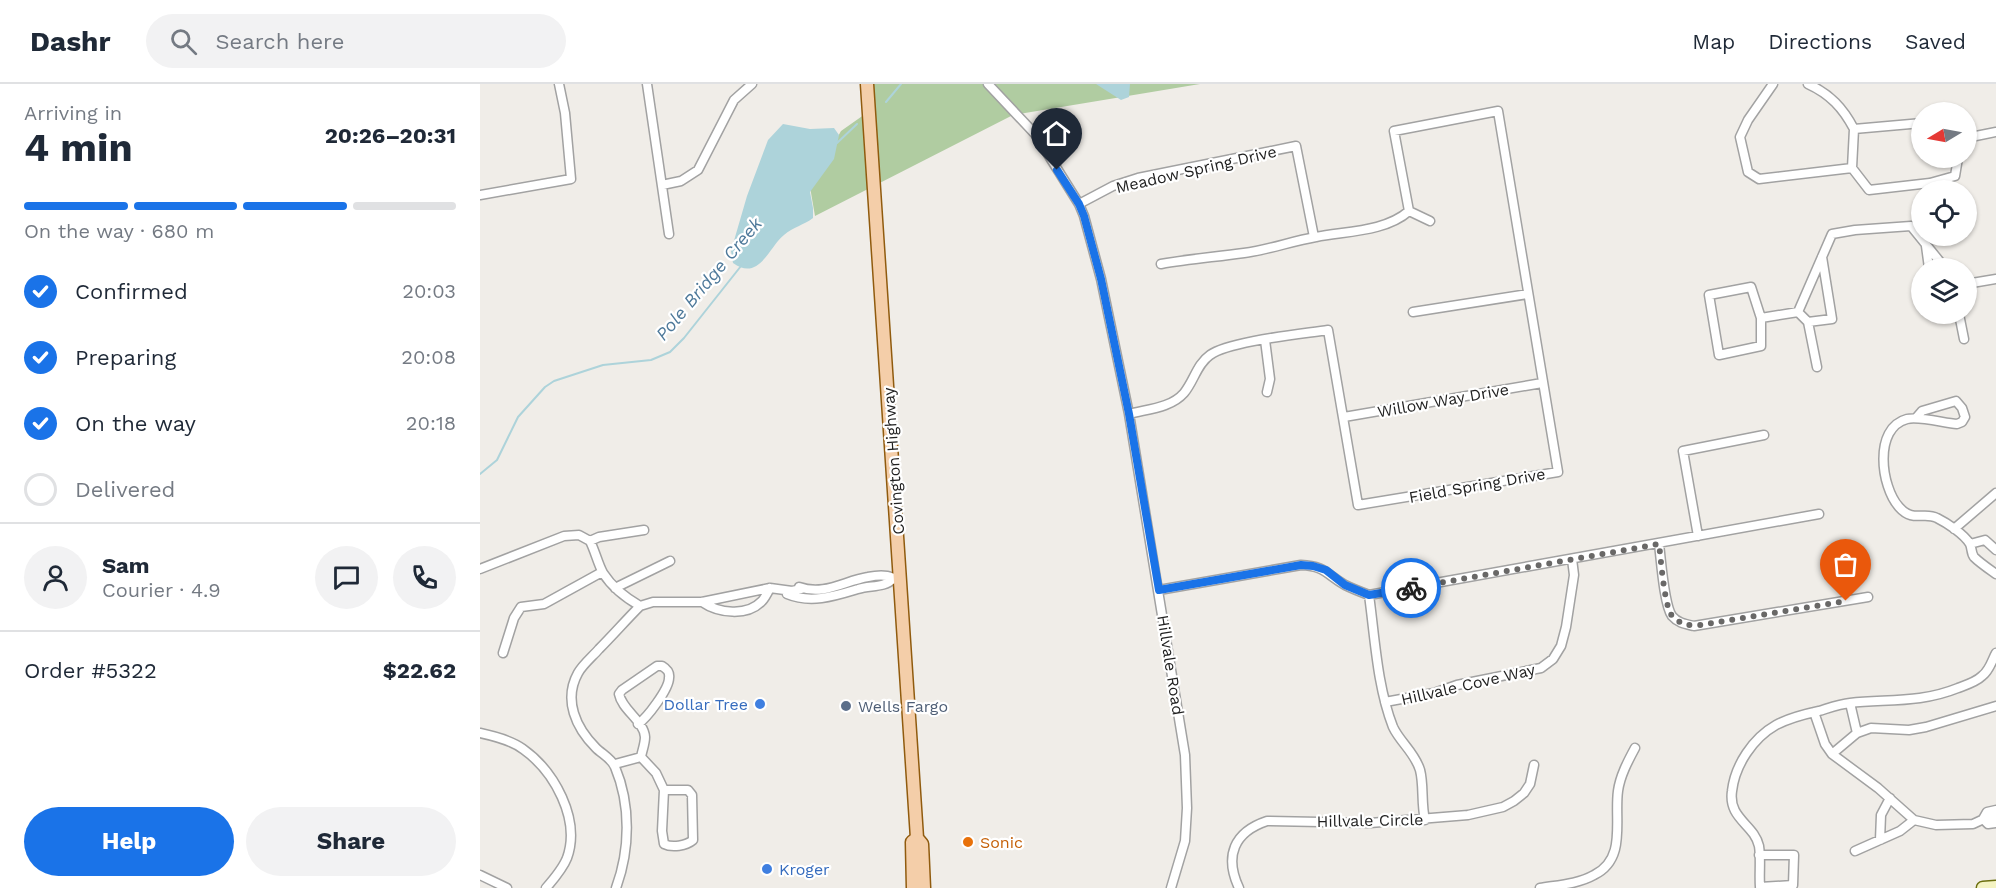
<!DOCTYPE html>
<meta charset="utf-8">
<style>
body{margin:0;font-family:"Work Sans",sans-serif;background:#f2f2f3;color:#1f2937;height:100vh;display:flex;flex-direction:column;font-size:22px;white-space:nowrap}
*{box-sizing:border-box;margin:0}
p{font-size:20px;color:#747a83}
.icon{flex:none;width:33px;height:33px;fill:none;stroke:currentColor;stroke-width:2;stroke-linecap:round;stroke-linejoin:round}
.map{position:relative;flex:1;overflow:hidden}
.drawer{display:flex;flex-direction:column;background:#fff;width:480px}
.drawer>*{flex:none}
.needle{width:39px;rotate:260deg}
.buttons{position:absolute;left:1431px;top:18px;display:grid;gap:12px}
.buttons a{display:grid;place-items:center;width:66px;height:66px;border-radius:50%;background:#fff;box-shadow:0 2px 4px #0004;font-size:30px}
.pin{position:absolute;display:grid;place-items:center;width:51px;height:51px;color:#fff;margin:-62px -26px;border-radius:50% 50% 50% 0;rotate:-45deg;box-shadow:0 0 6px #0007}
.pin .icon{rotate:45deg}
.courier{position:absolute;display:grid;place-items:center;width:60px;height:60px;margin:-30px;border:4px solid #1a73e8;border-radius:50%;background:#fff;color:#222;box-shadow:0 2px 8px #0007}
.overview em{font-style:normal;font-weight:700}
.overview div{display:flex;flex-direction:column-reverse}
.overview{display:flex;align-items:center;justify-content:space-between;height:102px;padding:0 24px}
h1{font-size:39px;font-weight:700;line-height:45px}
.bar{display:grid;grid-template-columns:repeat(4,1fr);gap:9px 6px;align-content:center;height:72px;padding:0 24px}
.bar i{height:8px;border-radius:4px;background:#e0e1e3}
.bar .selected{background:#1a73e8}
.bar p{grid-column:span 4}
.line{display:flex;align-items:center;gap:15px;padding:0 24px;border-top:2px solid #e0e1e3}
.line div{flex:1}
.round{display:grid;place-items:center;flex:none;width:63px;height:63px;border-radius:32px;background:#f2f2f3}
ol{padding:0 24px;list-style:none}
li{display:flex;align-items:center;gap:18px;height:66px}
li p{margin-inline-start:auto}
li .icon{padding:6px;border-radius:50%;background:#1a73e8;color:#fff;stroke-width:4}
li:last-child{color:#747a83}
li i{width:33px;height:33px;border:3px solid #e0e1e3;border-radius:50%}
.action{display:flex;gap:12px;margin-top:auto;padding:12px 24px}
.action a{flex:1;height:69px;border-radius:36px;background:#1a73e8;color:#fff;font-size:24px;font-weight:700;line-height:69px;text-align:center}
.action a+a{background:#f2f2f3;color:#1f2937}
header{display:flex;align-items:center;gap:36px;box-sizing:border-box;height:84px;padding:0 30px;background:#fff;border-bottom:2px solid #e0e1e3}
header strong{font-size:28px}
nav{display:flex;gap:33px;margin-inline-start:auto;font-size:21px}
.search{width:420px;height:54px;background:#f2f2f3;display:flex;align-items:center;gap:15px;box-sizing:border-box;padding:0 21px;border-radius:33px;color:#747a83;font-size:22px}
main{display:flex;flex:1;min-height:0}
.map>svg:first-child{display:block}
.forest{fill:#b0cca1}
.water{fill:#add3da}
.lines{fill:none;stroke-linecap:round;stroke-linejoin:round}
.stream{stroke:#add3da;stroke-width:2}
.street-casing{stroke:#a2a2a2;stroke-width:11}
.secondary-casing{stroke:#6c700f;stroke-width:15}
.primary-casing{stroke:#905b0e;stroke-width:15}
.street{stroke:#fff;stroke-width:8}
.secondary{stroke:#f4f3c2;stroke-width:12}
.primary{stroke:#f4cea9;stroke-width:12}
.done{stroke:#696867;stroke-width:6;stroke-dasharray:0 10.8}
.route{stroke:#1a73e8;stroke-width:8}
.shop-dot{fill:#3f7fe0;stroke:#fff;stroke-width:2}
.service-dot{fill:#5c6f8a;stroke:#fff;stroke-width:2}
.food-dot{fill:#e8710a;stroke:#fff;stroke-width:2}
.labels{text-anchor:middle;stroke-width:4.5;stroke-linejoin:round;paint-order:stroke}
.street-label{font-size:16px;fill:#212121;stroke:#fff}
.shop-label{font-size:16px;fill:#366cbe;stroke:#fff;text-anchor:end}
.service-label{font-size:16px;fill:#4e5e75;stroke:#fff;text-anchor:start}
.food-label{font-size:16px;fill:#c56008;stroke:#fff;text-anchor:start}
.water-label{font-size:18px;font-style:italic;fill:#4e799a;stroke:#fff}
</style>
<header>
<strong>Dashr</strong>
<div class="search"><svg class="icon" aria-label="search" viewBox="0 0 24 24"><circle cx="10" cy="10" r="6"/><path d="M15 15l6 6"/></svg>Search here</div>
<nav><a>Map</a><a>Directions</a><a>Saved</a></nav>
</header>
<main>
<section class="drawer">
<div class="overview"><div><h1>4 min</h1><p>Arriving in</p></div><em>20:26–20:31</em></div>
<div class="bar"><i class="selected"></i><i class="selected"></i><i class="selected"></i><i></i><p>On the way · 680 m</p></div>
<ol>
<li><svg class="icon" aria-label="check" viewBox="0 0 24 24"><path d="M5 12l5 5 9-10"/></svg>Confirmed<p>20:03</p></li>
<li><svg class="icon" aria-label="check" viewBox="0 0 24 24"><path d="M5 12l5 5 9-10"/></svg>Preparing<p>20:08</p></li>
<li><svg class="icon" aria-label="check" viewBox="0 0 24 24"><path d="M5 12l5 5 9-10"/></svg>On the way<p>20:18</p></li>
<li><i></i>Delivered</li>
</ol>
<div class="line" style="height:108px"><a class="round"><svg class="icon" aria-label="person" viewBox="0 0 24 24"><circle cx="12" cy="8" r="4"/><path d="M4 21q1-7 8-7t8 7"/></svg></a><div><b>Sam</b><p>Courier · 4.9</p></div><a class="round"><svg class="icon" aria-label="chat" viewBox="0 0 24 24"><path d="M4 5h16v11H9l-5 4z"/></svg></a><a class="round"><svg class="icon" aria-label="phone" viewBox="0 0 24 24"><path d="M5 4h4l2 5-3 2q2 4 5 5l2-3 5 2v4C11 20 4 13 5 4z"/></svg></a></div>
<div class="line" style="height:78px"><div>Order #5322</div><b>$22.62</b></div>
<div class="action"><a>Help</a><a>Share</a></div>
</section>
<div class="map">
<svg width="1516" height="804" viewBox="0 0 1516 804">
<rect width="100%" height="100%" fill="#f0ede8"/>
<path class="forest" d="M386 0H720L533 31 335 132 330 103 361 47 388 28Z"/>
<path class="water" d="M616 0H650L649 13 641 16Z
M303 40 330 45 354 44 359 51 354 75 330 108 333 124V134C324 141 313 143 304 151 289 163 279 198 253 179L251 167 267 112 288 56Z"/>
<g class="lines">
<path class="stream" d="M406 18 421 0
M357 59 377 40
M0 390 17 376 38 333 65 303 74 297 123 281 171 276 190 268 204 254 261 182"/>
<g class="street-casing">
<path id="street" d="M167 0 189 150
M508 0 556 51 599 120 604 132 621 195 649 330 705 671 707 724 705 757 691 804
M1293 0 1268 36 1260 53 1268 88 1279 95 1372 84
M1328 0C1350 10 1363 24 1374 45
M1442 39 1374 45 1372 84 1389 106 1450 99 1475 92 1478 74
M1486 54 1516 48
M182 101 201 97 218 86 254 16 272 0
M0 111 91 95 85 29 79 0
M599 120 633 102 658 94 816 62 834 153
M1446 162 1449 184
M681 180C708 175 736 173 764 169 788 166 812 157 836 153 866 147 905 148 929 127
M1486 200 1516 195
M1271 203 1281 234V262L1239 271 1229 211Z
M933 228 1048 210
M1318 228 1328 238 1352 235 1342 173
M1479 230 1484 255
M1281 234 1318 228 1352 150 1375 146 1431 142 1465 184
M1328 238 1337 283
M785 256 790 295 787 308
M649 330C668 325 691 324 704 309 714 297 717 280 730 271 749 257 822 250 848 246L878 421 1078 388 1018 27 914 47 929 127 950 137
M864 333 1062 299
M1436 334 1442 327 1476 317 1482 324 1485 333 1482 338 1477 340C1464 339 1439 332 1427 335 1393 344 1401 403 1419 423 1433 439 1444 427 1457 434 1467 439 1484 450 1490 460 1492 464 1491 469 1494 473 1500 479 1509 485 1516 490
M1474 445 1516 409
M1218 452 1203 367 1284 351
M110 457 119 453 164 446
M1179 460C1181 475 1184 521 1192 532 1198 539 1205 540 1214 542L1388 513
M1490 460 1505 456 1516 466
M0 485 84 452 99 451 110 457C115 467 118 480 123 489 132 503 146 514 160 522L173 518H222L290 504 312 507 321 505
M319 503C344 512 364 497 388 493 393 492 401 491 407 492 412 493 414 495 420 494
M135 504 190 477
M679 506 821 481C845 482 846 490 865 501 873 505 881 508 889 511L1339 430
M307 510C331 520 355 512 378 505 390 501 404 504 413 495
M889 511C895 554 897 602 913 643 920 658 935 669 940 686 944 701 941 719 945 736
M222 518C238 529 267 533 282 517 285 514 288 508 290 504
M23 569 34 534 41 523 64 520 122 488
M905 618 954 609 977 601 1061 584 1073 575 1081 562 1086 543 1094 491 1092 475
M1370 619 1377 649
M1334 628 1345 660 1352 670 1398 704 1434 736 1456 741 1493 740 1508 733H1516
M158 640C167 634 189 605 189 594 190 588 187 585 182 582H177L142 606 139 610C142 626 164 637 165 653 165 660 162 667 161 673L176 689 184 706
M0 649C14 652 31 656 43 665 74 687 101 735 87 774 83 784 73 796 66 804
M1352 670 1377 649 1391 644 1429 646 1446 643 1516 622
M135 680 161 673
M184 706H208L212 711 213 756C206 762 192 764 184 760L182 747Z
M1503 735 1507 728 1516 726
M1503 735 1508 740 1516 739
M1400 756 1401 731 1410 714
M1375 767 1420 747 1434 736
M1279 771H1314L1313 801 1280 803C1279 790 1281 775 1279 762 1274 740 1248 735 1252 707 1255 681 1273 654 1296 641 1309 634 1325 630 1339 627 1349 624 1360 620 1370 619 1408 615 1441 619 1478 604 1486 601 1496 598 1502 592 1510 586 1512 576 1516 569
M0 791 27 804
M136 804C150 766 151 721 135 683 132 675 122 670 116 664 96 644 83 616 98 589 103 580 112 573 119 565 133 551 146 536 160 522
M759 804C744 772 754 748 787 737L890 739 988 731 1023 723 1034 717 1044 709 1050 700 1054 681
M1060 804C1078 801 1098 800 1114 791 1147 775 1134 736 1138 707 1140 692 1148 677 1155 664"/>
</g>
<g class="secondary-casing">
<path id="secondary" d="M1503 804 1516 803"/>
</g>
<g class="primary-casing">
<path id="primary" d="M387 0 437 754 442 760 444 804
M433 804 432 758 437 754"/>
</g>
<use href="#street" class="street"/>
<use href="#secondary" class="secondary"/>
<use href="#primary" class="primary"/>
</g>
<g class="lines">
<path class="done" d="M931 504 1179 460C1181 475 1184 521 1192 532 1198 539 1205 540 1214 542L1366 517"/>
<path class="route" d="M577 86 599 120 604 132 621 195 649 330 679 506 821 481 833 482 846 486 865 501 889 511 931 504"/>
</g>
<g class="shop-dot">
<circle cx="280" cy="620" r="6"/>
<circle cx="287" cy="785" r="6"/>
</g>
<circle class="service-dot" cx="366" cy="622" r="6"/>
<circle class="food-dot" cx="488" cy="758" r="6"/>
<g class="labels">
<g class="street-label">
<text transform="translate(716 85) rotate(-13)" y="6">Meadow Spring Drive</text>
<text transform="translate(963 316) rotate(-10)" y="6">Willow Way Drive</text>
<text transform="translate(413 377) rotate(-94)" y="6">Covington Highway</text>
<text transform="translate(997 401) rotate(-10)" y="6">Field Spring Drive</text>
<text transform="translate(691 581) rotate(81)" y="6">Hillvale Road</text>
<text transform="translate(988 600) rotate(-13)" y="6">Hillvale Cove Way</text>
<text transform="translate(890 736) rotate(-1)" y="6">Hillvale Circle</text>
</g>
<g class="shop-label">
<text x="268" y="626">Dollar Tree</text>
<text x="299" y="791" text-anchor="start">Kroger</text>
</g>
<g class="service-label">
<text x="378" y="628">Wells Fargo</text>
</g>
<g class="food-label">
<text x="500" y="764">Sonic</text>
</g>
<g class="water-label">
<text transform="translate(229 195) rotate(-50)" y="6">Pole Bridge Creek</text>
</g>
</g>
</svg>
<div class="buttons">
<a><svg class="needle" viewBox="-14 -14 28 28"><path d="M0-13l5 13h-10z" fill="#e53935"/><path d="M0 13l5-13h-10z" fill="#747a83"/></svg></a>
<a><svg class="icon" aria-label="locate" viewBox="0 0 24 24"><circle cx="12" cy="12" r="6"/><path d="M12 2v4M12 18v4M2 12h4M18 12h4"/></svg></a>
<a><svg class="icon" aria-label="layers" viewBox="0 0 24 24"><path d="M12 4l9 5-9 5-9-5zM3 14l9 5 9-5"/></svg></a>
</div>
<div class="pin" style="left:1366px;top:517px;background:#ea580c"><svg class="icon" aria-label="bag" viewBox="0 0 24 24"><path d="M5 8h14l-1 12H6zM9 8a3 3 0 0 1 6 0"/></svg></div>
<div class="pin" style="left:577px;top:86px;background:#1f2937"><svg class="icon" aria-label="home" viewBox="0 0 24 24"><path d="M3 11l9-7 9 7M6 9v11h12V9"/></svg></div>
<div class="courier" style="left:931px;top:504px"><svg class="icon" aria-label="bike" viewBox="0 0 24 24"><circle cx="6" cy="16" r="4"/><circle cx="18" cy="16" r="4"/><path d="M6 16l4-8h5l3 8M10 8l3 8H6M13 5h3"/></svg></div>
</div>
</main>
